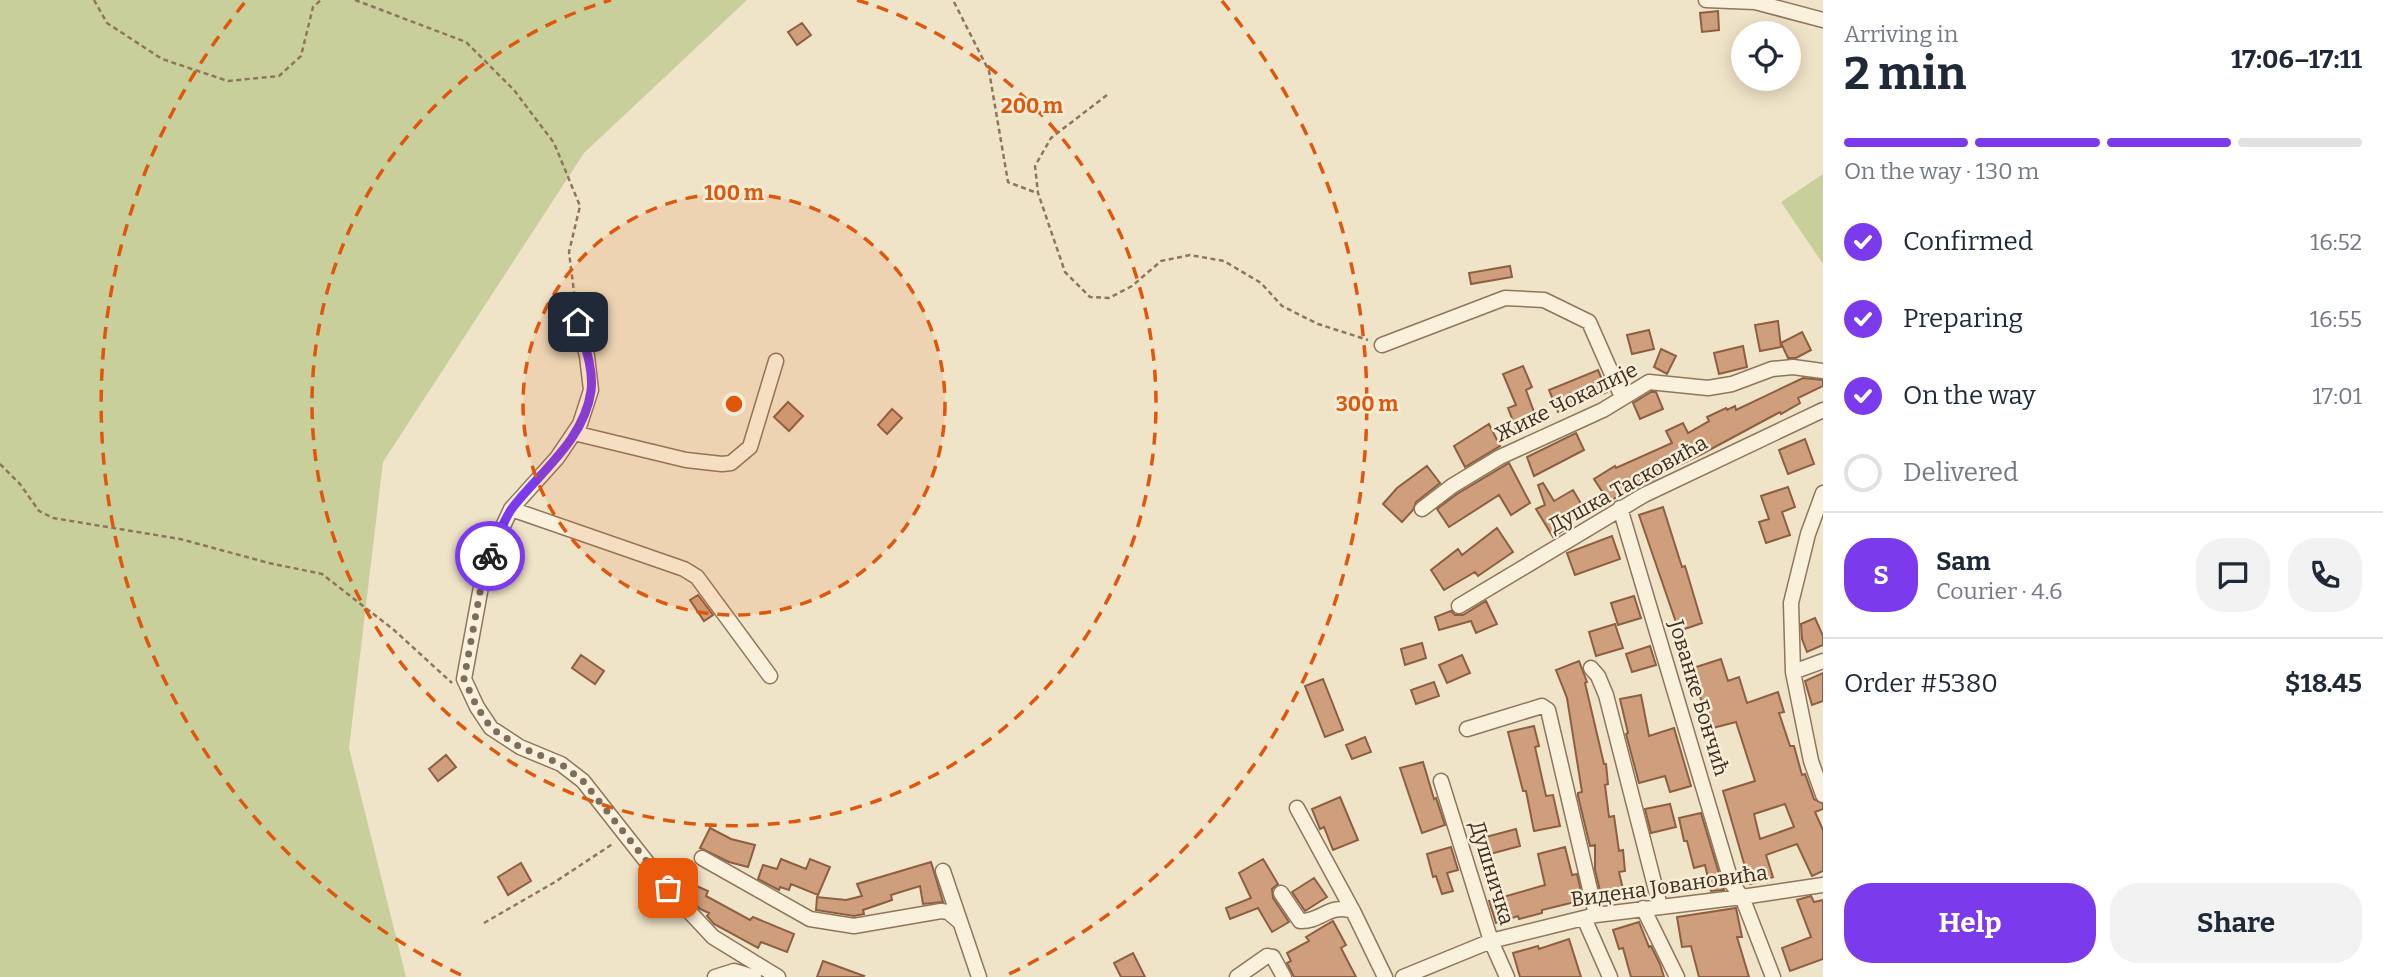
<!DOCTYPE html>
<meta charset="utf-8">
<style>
body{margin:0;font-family:Bitter,serif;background:#f2f2f3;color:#1f2937;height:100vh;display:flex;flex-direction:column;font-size:26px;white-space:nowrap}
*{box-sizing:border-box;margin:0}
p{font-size:23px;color:#747a83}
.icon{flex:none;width:38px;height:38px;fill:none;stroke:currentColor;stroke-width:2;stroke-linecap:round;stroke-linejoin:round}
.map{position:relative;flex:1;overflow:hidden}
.details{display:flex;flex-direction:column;background:#fff;width:560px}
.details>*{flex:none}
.fabs{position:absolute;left:1731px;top:21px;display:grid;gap:14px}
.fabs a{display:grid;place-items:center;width:70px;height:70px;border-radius:50%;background:#fff;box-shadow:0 4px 18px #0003;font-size:35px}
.pin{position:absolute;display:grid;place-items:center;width:60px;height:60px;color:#fff;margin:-30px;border-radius:14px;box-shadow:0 4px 10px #0006}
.courier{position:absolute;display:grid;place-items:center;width:70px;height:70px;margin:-35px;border:5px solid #7c3aed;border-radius:50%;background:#fff;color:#222;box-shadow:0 2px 9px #0007}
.headline em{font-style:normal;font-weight:700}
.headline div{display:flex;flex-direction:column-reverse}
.headline{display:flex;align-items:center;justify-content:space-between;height:119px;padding:0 21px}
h1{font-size:46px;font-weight:700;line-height:52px}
.bar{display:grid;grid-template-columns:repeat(4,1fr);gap:10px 7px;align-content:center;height:84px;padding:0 21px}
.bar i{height:9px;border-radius:5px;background:#e0e1e3}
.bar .current{background:#7c3aed}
.bar p{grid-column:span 4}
.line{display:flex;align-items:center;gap:18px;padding:0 21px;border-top:2px solid #e0e1e3}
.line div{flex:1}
.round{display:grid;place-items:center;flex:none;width:74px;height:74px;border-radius:28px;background:#f2f2f3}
ol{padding:0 21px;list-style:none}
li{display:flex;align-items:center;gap:21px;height:77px}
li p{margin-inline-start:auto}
li .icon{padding:7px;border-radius:50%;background:#7c3aed;color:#fff;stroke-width:4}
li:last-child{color:#747a83}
li i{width:38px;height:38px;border:4px solid #e0e1e3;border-radius:50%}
.cta{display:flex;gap:14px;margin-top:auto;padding:14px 21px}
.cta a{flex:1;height:80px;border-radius:28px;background:#7c3aed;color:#fff;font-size:28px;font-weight:700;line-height:80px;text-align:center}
.cta a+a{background:#f2f2f3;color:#1f2937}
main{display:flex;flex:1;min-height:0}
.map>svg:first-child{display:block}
.green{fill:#c9cf9b}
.building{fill:#cf9f7d;stroke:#8d5f41;stroke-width:2;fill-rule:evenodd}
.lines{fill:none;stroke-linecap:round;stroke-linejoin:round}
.minor-casing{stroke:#8d765c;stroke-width:17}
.path{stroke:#8d765c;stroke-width:2.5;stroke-dasharray:5 3.5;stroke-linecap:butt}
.minor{stroke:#faf1dc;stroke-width:14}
.done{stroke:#7c6e5b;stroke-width:7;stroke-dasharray:0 12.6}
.route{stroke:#7c3aed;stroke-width:9}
.ring{fill:none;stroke:#df570d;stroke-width:3.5;stroke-dasharray:12 9}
.labels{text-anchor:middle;stroke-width:5;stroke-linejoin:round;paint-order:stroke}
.street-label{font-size:21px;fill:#3d2e20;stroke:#f7eed8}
.centre{fill:#df570d;stroke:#f7eed8;stroke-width:3.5}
.ring-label{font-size:21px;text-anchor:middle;font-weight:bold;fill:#df570d;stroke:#f7eed8;stroke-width:5;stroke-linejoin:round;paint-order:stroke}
</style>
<main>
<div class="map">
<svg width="1823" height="977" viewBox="0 0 1823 977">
<rect width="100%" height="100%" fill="#f0e4c8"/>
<path class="green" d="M0 0H747L584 153 383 462 349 748 406 977H0Z
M1823 174V264L1781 202Z"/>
<path class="building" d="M1718 11 1719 30 1702 32 1700 13Z
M802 23 811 35 797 45 788 32Z
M1510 266 1512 277 1471 284 1469 273Z
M1778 321 1781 347 1760 351 1755 325Z
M1649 330 1654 349 1632 354 1627 335Z
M1802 332 1811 350 1796 358H1788L1781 343Z
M1743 346 1747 367 1719 374 1714 353Z
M1661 349 1676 356 1667 374 1654 367Z
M1523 366 1532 387 1526 390 1538 423 1517 431 1508 408 1516 405 1503 374Z
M1598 370 1607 392 1558 412 1549 390Z
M1803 378 1823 380V386L1798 398 1800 403 1781 414 1780 412 1700 455 1654 477 1655 479 1634 489 1633 486 1609 502 1594 479 1615 466 1616 468 1672 443 1666 431 1683 423 1688 433 1709 421 1707 417 1726 408 1727 410 1735 406 1736 410Z
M1651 392H1656L1663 409 1640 419 1633 403Z
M788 402 803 416 789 431 774 417Z
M892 409 902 418 887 434 878 425Z
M1489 424 1500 446 1465 467 1454 446Z
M1576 433 1584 450 1534 476 1527 457Z
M1805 439 1814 464 1788 474 1779 450Z
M1509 463 1530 503 1511 515 1499 495 1449 527 1437 509 1457 494Z
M1427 466 1440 483 1416 502 1413 510 1402 522 1383 504 1397 488Z
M1543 483 1554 501 1573 490 1586 512 1568 523 1570 526 1553 537 1536 509 1545 505 1538 485Z
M1788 487 1795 507 1782 512 1790 535 1766 543 1759 522 1769 519 1761 496Z
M1663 507 1682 567 1685 566 1702 623 1679 631 1639 515Z
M1497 528 1513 552 1478 576 1475 572 1444 590 1431 570 1458 549 1462 555Z
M1612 536 1620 559 1575 575 1567 553Z
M698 595 713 615 704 621 690 600Z
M1634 596 1641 618 1618 625 1611 603Z
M1486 601 1497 624 1476 633 1471 621 1439 630 1435 617 1451 611 1455 615H1463Z
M1815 618 1823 636V645L1807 652 1802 639 1801 624Z
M1615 624 1623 648 1596 656 1589 632Z
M1422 643 1426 658 1405 665 1401 649Z
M1650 646 1656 665 1632 672 1626 654Z
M581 655 604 671 595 684 572 668Z
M1462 655 1470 673 1447 683 1439 665Z
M1721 659 1728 681 1739 677 1747 703 1778 692 1784 712 1779 713 1790 746H1794L1802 775 1805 774 1814 799 1823 804V809L1815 812 1823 830V871L1812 876 1797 844 1766 855 1773 877 1750 884 1723 791 1755 781 1736 722 1709 729 1698 689 1694 691 1687 670ZM1785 804 1794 827 1760 839 1754 814Z
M1579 661 1587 682 1585 683 1604 764H1606L1608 784 1605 785 1609 817 1614 816 1619 851 1623 850 1625 871 1619 872 1624 894 1602 899 1595 870V845L1590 846 1578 796V793L1582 792 1567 698 1556 670Z
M1823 673V701L1812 705 1805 681Z
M1323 679 1343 730 1325 737 1305 686Z
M1434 682 1439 696 1416 704 1411 690Z
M1641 695 1649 736 1674 728 1691 786 1670 792 1665 776 1639 783 1626 734 1628 733 1620 699Z
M1534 726 1539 746 1535 747 1546 796 1553 795 1560 826 1534 831 1526 791H1523L1508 732Z
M1365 737 1371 752 1352 759 1346 745Z
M446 755 456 767 438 781 429 769Z
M1423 762 1434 799 1436 798 1445 825 1422 833 1400 768Z
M1340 797 1358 840 1333 850 1324 827 1320 829 1312 809Z
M1670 804 1676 827 1651 833 1645 809Z
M1701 813 1723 887 1724 890 1711 891 1705 865 1694 868 1687 841H1684L1679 818Z
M710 828 731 839 755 845 748 867 729 862 700 848Z
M1516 829 1520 846 1490 854 1486 837Z
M1451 847 1458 870 1447 873 1453 891 1442 894 1436 876 1433 877 1427 854Z
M1565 847 1572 875 1577 874 1583 900 1542 910V913L1519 919 1518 916 1496 923 1489 901 1545 885 1538 854Z
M781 859 806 869 810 859 830 867 818 895 791 884 789 890 780 887 779 890 758 879 763 865 777 869Z
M1263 859 1278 884 1272 889 1273 898 1289 922 1272 932 1258 908 1230 919 1226 908 1251 898 1239 873Z
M931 862 943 902 923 904 920 886 891 895 892 900 863 910 864 914 854 916 816 910 817 897 846 900 862 896 857 884Z
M521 863 531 881 508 895 498 877Z
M1314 878 1327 897 1305 911 1292 892Z
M692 884 708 891 706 896 750 920 753 917 794 934 787 952 761 942 758 948 714 924 707 916 709 913 700 909 687 895Z
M1811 896 1814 902 1823 900V959L1790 971 1782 948 1811 937 1797 900Z
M1736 908 1742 937H1737L1749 977H1699L1691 946 1682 947 1677 917Z
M1333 921 1346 945 1341 948 1356 977H1294L1287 963 1291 961 1287 953 1309 941 1306 937Z
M1639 922 1649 947 1651 946 1660 964 1664 977H1631L1623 948 1619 949 1613 930Z
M1569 939 1581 977H1520L1513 953 1538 946 1539 949Z
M1133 953 1145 977H1121L1114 963Z
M823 961 864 976 863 977H817Z"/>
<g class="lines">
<g class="minor-casing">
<path id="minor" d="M1706 0 1755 2 1823 20
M578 322 587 356 591 390 580 424 557 458 511 509 485 565 464 679 477 707 491 728 520 747 561 764 583 781 668 889 713 937 778 977
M1382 345 1505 298 1544 300 1589 322 1622 397
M574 433 686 460 722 464 731 463 750 447 776 361
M1823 493 1808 534 1791 603 1793 672 1811 761 1823 795
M1620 508 1732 884 1742 897 1773 977
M511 509 684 569 697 577 770 676
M1422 509 1452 486 1500 457 1603 410 1649 382 1708 388 1732 384 1772 369 1793 367 1823 371
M1459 606 1644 495 1823 410
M1591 668 1598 676 1606 695 1660 906
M1793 672 1823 661
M1467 729 1542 706 1548 710 1596 915
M1441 781 1491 941 1507 977
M1297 808 1353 911 1385 977
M702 858 810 919 854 926 941 911 948 912 960 922
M943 871 979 977
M1281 893 1300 921C1321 922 1329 903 1353 911
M1643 908 1677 977
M1584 918 1610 977
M715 977 734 971 754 977
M1237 977 1267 956 1273 957 1284 977
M1403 977 1491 941 1596 915 1742 897 1823 885"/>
</g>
<path class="path" d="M94 0 107 23 162 59 228 81 279 76 301 56 313 7 321 0
M355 0 466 42 514 90 554 143 580 206 569 252 576 308
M954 2 989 71 1008 182 1037 193
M1107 95 1051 138 1035 166 1038 193 1065 272 1090 297 1109 298 1132 286 1161 261 1190 255 1224 261 1261 283 1282 306 1318 324 1368 340
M0 464 20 484 39 511 53 518 180 539 269 563 322 574 394 630 452 683
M484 923 555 882 614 843"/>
<use href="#minor" class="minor"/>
</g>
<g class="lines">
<path class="done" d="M490 556 485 565 464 679 477 707 491 728 520 747 561 764 583 781 668 888"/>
<path class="route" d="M490 556C497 540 503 520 513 507 541 471 584 440 591 391 594 369 584 343 578 322"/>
</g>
<circle cx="734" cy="404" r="211" fill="#df570d" fill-opacity=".12"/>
<g class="ring">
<circle cx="734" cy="404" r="211"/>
<path d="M857 0A422 422 0 1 1 611 0"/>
<path d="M461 975A633 633 0 0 1 246 1M1222 1A633 633 0 0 1 1007 975"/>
</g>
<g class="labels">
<g class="street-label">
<text transform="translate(1566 402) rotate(-26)" y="7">Жике Чокалије</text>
<text transform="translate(1628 484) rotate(-29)" y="7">Душка Тасковића</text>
<text transform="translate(1699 698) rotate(73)" y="7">Јованке Бончић</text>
<text transform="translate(1492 873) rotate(73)" y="7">Душничка</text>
<text transform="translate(1669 886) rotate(-8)" y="7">Видена Јовановића</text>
</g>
</g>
<circle cx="734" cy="404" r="10" class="centre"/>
<g class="ring-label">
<text x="1032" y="113">200 m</text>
<text x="734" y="200">100 m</text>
<text x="1367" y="411">300 m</text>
</g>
</svg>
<div class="fabs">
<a><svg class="icon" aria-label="locate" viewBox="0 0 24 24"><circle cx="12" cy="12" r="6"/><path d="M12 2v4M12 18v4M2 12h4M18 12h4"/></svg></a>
</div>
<div class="pin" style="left:668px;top:888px;background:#ea580c"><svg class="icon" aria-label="bag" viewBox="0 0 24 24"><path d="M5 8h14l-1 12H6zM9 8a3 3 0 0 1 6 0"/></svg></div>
<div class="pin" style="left:578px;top:322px;background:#1f2937"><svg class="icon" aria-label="home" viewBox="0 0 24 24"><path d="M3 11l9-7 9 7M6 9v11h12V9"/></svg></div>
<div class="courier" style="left:490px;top:556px"><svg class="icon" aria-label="bike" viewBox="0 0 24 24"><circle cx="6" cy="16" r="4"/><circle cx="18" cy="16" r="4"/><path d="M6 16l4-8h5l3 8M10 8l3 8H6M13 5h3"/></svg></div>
</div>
<section class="details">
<div class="headline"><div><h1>2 min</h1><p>Arriving in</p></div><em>17:06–17:11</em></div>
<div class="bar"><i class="current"></i><i class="current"></i><i class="current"></i><i></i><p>On the way · 130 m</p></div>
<ol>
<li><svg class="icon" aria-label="check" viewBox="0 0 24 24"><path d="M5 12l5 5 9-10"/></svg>Confirmed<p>16:52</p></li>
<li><svg class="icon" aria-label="check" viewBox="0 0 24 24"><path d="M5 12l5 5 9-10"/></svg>Preparing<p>16:55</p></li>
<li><svg class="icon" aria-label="check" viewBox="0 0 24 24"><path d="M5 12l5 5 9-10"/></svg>On the way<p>17:01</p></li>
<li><i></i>Delivered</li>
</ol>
<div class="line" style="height:126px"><b class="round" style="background:#7c3aed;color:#fff">S</b><div><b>Sam</b><p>Courier · 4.6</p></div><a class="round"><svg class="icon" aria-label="chat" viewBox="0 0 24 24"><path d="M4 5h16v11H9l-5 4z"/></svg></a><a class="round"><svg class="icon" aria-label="phone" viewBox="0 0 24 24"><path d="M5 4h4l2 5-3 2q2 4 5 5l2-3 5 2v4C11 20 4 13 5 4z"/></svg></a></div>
<div class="line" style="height:91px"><div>Order #5380</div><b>$18.45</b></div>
<div class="cta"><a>Help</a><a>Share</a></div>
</section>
</main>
